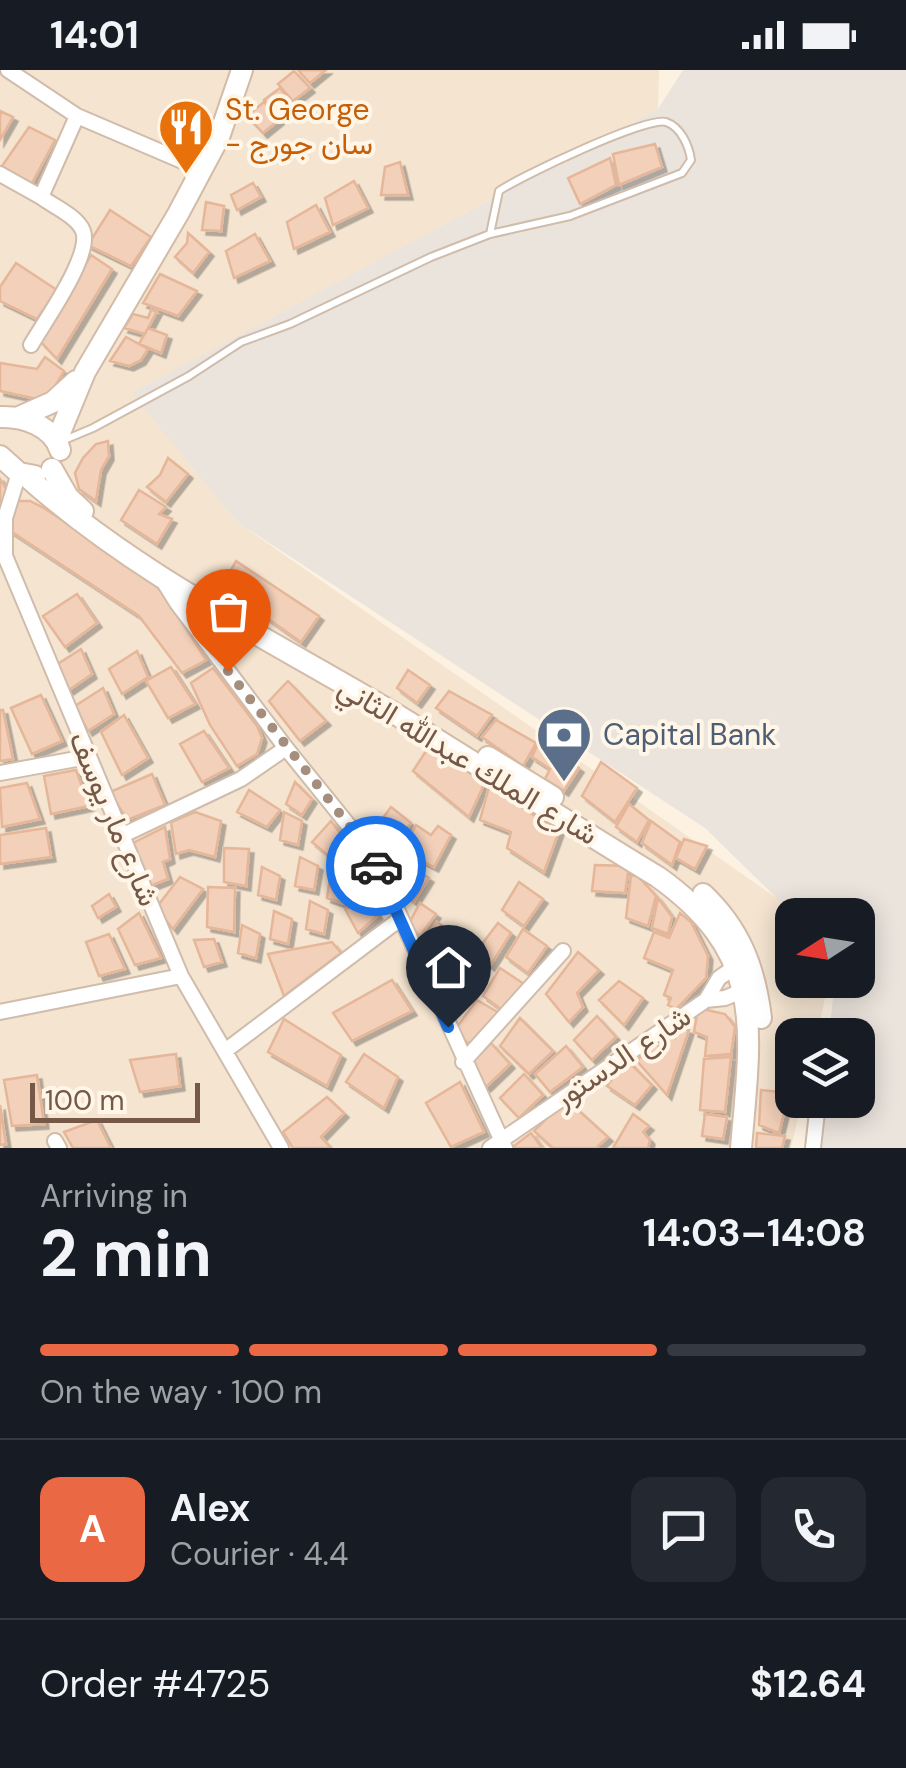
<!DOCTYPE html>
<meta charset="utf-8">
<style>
body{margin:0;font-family:"DM Sans",Vazirmatn,sans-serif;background:#242831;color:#f1f3f6;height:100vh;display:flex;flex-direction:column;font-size:38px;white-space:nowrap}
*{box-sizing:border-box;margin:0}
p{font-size:32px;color:#9ea1a6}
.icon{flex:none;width:55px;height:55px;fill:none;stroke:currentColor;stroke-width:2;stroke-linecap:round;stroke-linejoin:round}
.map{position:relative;height:1078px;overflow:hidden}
.side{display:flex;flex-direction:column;background:#171b24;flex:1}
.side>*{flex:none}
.needle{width:65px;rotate:258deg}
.tools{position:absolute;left:775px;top:828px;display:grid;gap:20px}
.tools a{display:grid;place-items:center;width:100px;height:100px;border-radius:20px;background:#171b24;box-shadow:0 5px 25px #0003;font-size:50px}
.scale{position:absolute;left:30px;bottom:25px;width:170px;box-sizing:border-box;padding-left:10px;border:5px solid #755848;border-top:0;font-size:28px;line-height:35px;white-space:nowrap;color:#755848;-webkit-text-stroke:8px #fff6e8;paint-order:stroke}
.pin{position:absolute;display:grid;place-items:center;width:85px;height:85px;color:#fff;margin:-102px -42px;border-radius:50% 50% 50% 0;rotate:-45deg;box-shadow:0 0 10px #0007}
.pin .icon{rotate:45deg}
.courier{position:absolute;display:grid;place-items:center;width:100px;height:100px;margin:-50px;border:8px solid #1a73e8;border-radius:50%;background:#fff;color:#222;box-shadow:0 2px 12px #0007}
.summary em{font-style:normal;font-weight:700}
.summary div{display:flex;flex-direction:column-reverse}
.summary{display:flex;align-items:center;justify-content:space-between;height:170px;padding:0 40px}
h1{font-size:65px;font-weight:700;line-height:75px}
.bar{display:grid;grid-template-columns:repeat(4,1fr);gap:15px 10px;align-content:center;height:120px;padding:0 40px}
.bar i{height:12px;border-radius:8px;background:#363941}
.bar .selected{background:#ea6843}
.bar p{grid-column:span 4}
.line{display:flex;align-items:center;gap:25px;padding:0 40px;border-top:2px solid #363941}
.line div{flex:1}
.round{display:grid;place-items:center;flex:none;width:105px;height:105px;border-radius:20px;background:#242831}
.status{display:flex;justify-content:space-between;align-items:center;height:70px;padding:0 50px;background:#171b24;direction:ltr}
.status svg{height:28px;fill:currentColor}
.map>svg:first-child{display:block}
.residential{fill:#f4e4d0}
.industrial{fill:#ebe4dd}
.building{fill:#f3d0b9;stroke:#e6b699;stroke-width:2.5;filter:url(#shadow)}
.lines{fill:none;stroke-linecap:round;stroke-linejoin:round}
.lane-casing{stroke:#d0bcab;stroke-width:10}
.street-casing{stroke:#d0bcab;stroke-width:18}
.secondary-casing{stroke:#d3bba8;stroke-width:24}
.lane{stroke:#fff;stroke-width:6}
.street{stroke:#fff;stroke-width:14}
.secondary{stroke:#fff;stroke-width:20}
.done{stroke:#a58e7e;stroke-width:10;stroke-dasharray:0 18}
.route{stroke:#1a73e8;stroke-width:12}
.labels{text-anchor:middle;stroke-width:8;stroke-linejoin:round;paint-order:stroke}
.food-label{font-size:30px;fill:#c56008;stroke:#fff6e8;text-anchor:start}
.service-label{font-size:30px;fill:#4e5e75;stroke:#fff6e8;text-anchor:start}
.street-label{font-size:30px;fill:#755848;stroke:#fff6e8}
</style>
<div class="status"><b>14:01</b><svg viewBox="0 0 49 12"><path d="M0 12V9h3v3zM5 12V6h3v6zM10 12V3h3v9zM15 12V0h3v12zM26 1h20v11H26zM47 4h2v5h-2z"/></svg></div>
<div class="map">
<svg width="906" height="1078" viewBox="0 0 906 1078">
<defs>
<filter id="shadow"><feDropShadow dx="4.5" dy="4.5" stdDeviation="0" flood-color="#0004"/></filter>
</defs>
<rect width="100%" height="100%" fill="#fdf2e2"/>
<path class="residential" d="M0 0H659L658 39 133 323 237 452 801 845H792V910H829L817 965H792V1030H802L791 1078H0Z"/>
<path class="industrial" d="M683 0H906V1078H818L823 1030H858V965H829L835 910H858V845H794L705 758 237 452 132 323 658 39Z"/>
<path class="building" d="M298 0H326L310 13Z
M294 1 310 18 293 31 278 14Z
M280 18 295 36 280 47 264 30Z
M264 32 279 50 263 63 247 46Z
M0 41 13 47 0 70Z
M29 57 55 70 32 113 0 99Z
M655 74 662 97 619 115 613 84Z
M610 88 616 115 580 134 568 108Z
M400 92 408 125H381L385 97Z
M354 111 368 138 333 155 325 128Z
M253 113 261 127 237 140 231 125Z
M206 132 224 136 221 161 202 160Z
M316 135 330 162 294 179 287 152Z
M110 140 151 167 131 196 88 175Z
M188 163 209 182 193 203 175 187 187 173Z
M255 164 270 191 234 208 226 181Z
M91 185 112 199 57 289 40 271Z
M16 193 57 220 37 249 0 231V217Z
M160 204 197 221 178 246 143 233Z
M151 240 157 241 145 264 124 258 133 244 148 248Z
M148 258 167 265 161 283 139 274Z
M126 267 148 279 141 290 129 296 110 291Z
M45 287 64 301 50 325 37 329 0 321V293L37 299Z
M108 371 109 386 101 400 96 431 79 419 75 403 83 388 96 374Z
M168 388 188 404 166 432 147 417 160 405Z
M0 409 9 423 0 438Z
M139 420 166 437 159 444 172 449 157 474 121 450Z
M14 431H30L44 438 148 507 167 528 206 590 182 603 139 546 6 458Z
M236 491 319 546 301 572 222 516Z
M77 524 97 553 65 577 43 546Z
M81 579 92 604 66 622 53 597Z
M137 581 148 607 122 624 109 599Z
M171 597 195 634 168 648 146 611Z
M213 598 257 656 262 668 257 684 237 696 210 655 191 613Z
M408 600 430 615 417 633 397 618Z
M288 611 326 651 300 671 269 631Z
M103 618 114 644 88 661 75 636Z
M449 621 492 645 477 666 436 638Z
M41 625 62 671 32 684 11 638Z
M0 640H3L13 689 0 691Z
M124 645 148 688 122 705 101 662Z
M496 650 536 673 523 696 482 667Z
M204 661 229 698 202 712 180 674Z
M540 669 579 698 564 721 545 709 550 699 532 687Z
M428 678 485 712 469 747 413 701Z
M601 692 637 718 615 752 582 726Z
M76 700 89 736 51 744 44 706Z
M152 704 165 735 127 750 110 722Z
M295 712 312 729 302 745 286 734Z
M27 713 40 749 2 757 0 718Z
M489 717 559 761 544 802 507 778 511 762 480 750Z
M249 720 280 740 267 757 237 742Z
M629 734 649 750 637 772 616 757Z
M391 737 411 753 387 783 369 767Z
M195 742 221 751 215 787 189 780 176 784 171 752Z
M284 742 302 751 298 775 280 770Z
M331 751 357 786 342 797 312 772Z
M651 751 680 772 672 795 642 773Z
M416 755 431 765 438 756 451 765 434 797 403 781Z
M165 757 170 789 163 792 168 809 150 816 133 773Z
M46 758 51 787 0 794V765Z
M684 769 707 776 695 799 676 788Z
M224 778 249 779 246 816 224 812Z
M392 786 429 808 414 832 398 819Z
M300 787 318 796 314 820 295 816Z
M595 795 629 796 625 823 592 821Z
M262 797 280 806 276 830 258 825Z
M331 800 349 809 345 834 327 828Z
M637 805 656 826 648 856 626 848 631 806Z
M180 807 203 819 173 859 156 838Z
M519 812 543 829 524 856 502 840Z
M208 817 235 818 234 862 207 857Z
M109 824 116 837 98 848 92 836Z
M658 828 672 847 668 864 652 858Z
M367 830 378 845 358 863 345 839Z
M310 831 328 840 324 864 306 859Z
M420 833 436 844 420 866 408 855Z
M274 841 292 849 288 874 270 869Z
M139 843 161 888 135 895 118 859Z
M680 843 691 852 708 886 706 908 676 939 668 935 671 928 664 925 673 900 644 888 654 862 669 868Z
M437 852 461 869 442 896 419 880Z
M498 853 511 863 490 896 475 883Z
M242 855 260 864 256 888 238 883Z
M523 859 547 876 528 903 506 887Z
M109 864 125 899 99 906 86 872Z
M214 869 222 892 204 897 194 870Z
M332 872 341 883 284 926 268 884Z
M578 882 599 900 577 923 583 937 569 952 546 924Z
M500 898 524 914 505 942 483 926Z
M392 910 412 941 352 971 333 943Z
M619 911 643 928 624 955 599 930Z
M477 930 501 944 474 978 454 961Z
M698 938 725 944 735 957 731 984 705 986 707 967 694 962Z
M597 946 616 967 592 990 574 970Z
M520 948 553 981 529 1004 500 976Z
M284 949 341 985 327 1016 268 982Z
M678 957 689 960 667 1025 637 991 653 972 663 980 667 963 675 968Z
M491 973 510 994 486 1017 467 997Z
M566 976 583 997 550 1022 535 1004Z
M176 984 180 1016 140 1022 130 990Z
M364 984 398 1007 384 1038 346 1012Z
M731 987 725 1042 700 1040 704 989Z
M626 989 652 1015 635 1035 607 1016Z
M524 1004 543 1025 519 1048 500 1028Z
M37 1005 44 1054 12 1056 4 1010Z
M460 1012 484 1062 451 1077 426 1033Z
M761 1020 789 1023 779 1063 759 1055Z
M327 1027 344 1043 321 1067 331 1078H293L283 1062Z
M566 1029 608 1067 596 1078H553L534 1061Z
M0 1035 6 1074 0 1075Z
M633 1044 649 1056 643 1062 650 1070 648 1078H613Z
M705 1044 727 1047 723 1069 702 1066Z
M97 1050 111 1078H73L64 1062Z
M531 1063 542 1078H515L514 1076Z
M757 1063 785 1066 782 1078H756Z"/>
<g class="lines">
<g class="lane-casing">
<path id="lane" d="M62 371 93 358 189 306 241 272 290 254 431 187 490 164 570 146 682 103 691 90C689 76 681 57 666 52 647 46 519 107 499 121L490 164"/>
</g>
<g class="street-casing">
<path id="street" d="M8 0 77 46 201 99
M0 104 41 127 77 46
M31 275C44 252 92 186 83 161 77 146 53 136 41 127
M19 403 5 448V486L181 906 281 1078
M162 509 177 533 286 678 358 767 380 802 505 1078
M209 575 231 550
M0 703 87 687
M121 766 241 709 286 678
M706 930 719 908 742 892
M0 942 181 906
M225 981 400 849
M463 992 563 881
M55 1071 59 1078
M490 1078 706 930 725 928 747 919
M813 1078 818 1033"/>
</g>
<g class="secondary-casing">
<path id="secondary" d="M0 347C23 346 53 356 60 380
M17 348 53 332 76 311
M57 370 85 302 178 144 219 67 242 0
M0 386 19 403 35 406
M52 399 68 427 83 441
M25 405C138 507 278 573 407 651 491 703 574 756 658 807 767 885 751 959 741 1078
M488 687 553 727
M703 824C740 859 755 898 761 948"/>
</g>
<use href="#lane" class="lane"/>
<use href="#street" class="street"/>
<use href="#secondary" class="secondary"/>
</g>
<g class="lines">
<path class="done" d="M228 601 358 767 376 796"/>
<path class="route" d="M376 796 448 957"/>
</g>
<defs>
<g id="restaurant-pin" transform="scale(2.875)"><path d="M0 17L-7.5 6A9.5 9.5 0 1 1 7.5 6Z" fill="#e8710a" stroke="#fff6e8"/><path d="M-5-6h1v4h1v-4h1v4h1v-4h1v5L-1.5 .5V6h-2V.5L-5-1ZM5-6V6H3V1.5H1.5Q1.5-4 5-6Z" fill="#fff"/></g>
<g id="bank-pin" transform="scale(2.875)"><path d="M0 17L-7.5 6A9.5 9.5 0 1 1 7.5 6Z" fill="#5c6f8a" stroke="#fff6e8"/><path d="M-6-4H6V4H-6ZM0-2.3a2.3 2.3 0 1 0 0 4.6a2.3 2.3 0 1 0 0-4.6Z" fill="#fff"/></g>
</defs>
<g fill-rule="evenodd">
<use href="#restaurant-pin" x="186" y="57"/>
<use href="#bank-pin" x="564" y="665"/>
</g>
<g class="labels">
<g class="food-label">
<text x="225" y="50">St. George<tspan x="225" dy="34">- سان جورج</tspan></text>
</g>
<g class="service-label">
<text x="603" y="675">Capital Bank</text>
</g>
<g class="street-label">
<text transform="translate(468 691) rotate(31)" y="10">شارع الملك عبدالله الثاني</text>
<text transform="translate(114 749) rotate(67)" y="10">شارع مار يوسف</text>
<text transform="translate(622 987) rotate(-34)" y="10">شارع الدستور</text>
</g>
</g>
</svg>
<div class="tools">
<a><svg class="needle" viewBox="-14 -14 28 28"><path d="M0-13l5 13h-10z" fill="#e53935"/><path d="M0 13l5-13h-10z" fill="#9ea1a6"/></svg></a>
<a><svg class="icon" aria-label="layers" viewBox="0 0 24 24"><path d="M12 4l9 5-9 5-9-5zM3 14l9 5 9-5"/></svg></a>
</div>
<div class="scale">100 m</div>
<div class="pin" style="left:228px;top:601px;background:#ea580c"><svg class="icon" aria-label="bag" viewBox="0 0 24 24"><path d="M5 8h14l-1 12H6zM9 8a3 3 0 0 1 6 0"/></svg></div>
<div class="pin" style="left:448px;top:957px;background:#1f2937"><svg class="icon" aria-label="home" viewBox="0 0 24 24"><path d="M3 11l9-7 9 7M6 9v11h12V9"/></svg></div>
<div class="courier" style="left:376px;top:796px"><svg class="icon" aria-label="car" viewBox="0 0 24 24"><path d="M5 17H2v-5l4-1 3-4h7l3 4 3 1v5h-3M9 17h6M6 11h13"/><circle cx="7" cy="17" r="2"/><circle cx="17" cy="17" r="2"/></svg></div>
</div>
<section class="side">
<div class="summary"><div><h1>2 min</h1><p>Arriving in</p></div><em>14:03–14:08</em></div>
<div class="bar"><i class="selected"></i><i class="selected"></i><i class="selected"></i><i></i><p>On the way · 100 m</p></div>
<div class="line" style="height:180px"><b class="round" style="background:#ea6843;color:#fff">A</b><div><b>Alex</b><p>Courier · 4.4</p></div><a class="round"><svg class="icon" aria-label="chat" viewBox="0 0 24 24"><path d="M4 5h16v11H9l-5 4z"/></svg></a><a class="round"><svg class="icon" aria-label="phone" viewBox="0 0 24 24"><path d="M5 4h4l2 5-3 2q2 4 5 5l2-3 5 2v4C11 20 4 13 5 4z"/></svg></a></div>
<div class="line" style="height:130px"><div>Order #4725</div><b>$12.64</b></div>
</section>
